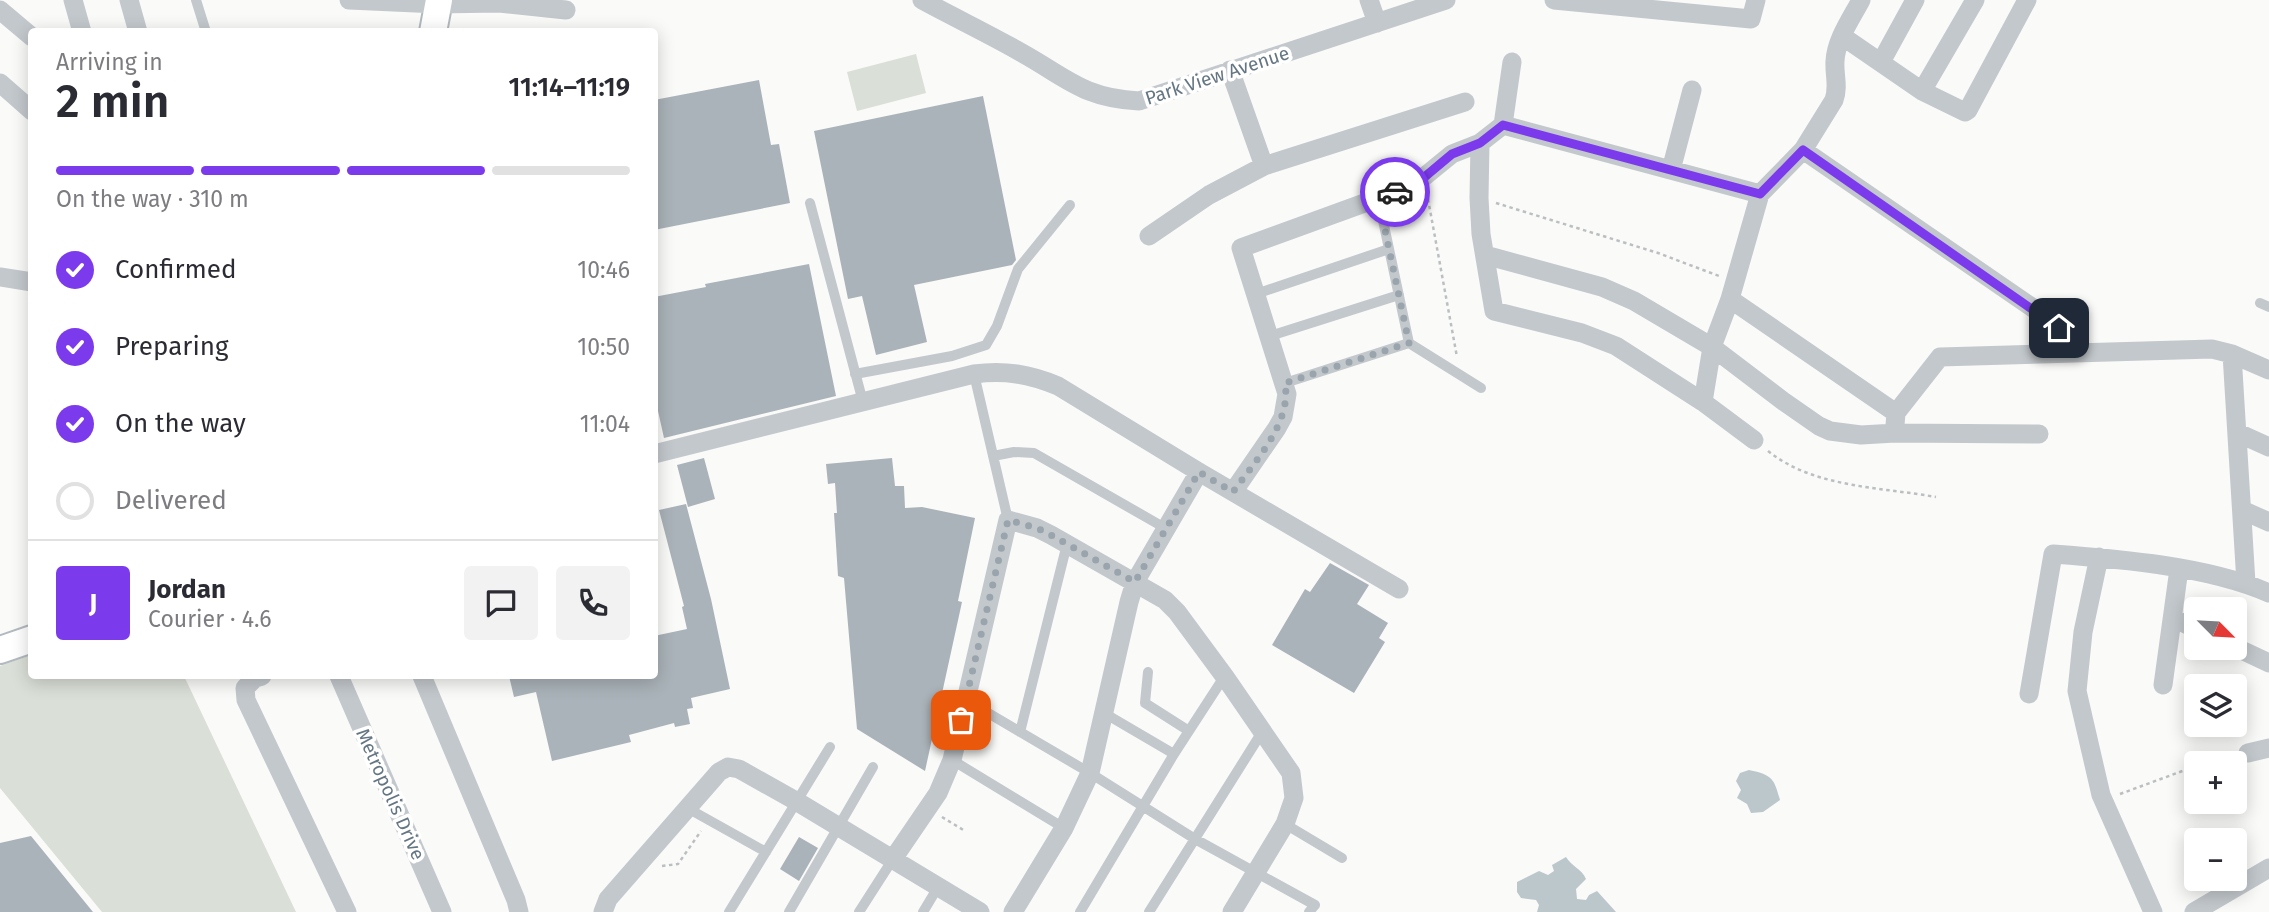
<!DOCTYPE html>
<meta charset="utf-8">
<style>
body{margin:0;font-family:"Fira Sans",sans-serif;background:#f2f2f3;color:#2b2b33;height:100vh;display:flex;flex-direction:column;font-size:26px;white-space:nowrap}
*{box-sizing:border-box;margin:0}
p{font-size:23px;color:#7c7c81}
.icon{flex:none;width:38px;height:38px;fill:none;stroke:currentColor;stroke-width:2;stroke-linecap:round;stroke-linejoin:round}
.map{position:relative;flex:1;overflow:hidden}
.sheet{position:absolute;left:28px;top:28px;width:630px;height:651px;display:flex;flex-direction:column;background:#fff;border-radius:7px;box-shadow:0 4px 18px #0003}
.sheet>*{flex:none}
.needle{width:46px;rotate:114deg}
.buttons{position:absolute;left:2184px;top:597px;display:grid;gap:14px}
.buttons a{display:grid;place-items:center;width:63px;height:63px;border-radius:7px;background:#fff;box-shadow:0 4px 18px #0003;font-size:35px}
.pin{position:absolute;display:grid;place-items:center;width:60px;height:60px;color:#fff;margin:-30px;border-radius:14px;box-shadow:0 4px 10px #0006}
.courier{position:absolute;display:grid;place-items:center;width:70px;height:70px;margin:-35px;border:5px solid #7c3aed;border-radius:50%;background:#fff;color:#222;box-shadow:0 2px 9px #0007}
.headline em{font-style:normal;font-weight:600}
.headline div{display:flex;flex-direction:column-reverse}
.headline{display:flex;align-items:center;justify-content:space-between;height:119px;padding:0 28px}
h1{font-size:46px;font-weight:600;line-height:52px}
.bar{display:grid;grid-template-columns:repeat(4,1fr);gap:10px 7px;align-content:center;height:84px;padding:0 28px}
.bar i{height:9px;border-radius:5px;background:#e1e1e2}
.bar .selected{background:#7c3aed}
.bar p{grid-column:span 4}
.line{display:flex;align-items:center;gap:18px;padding:0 28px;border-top:2px solid #e1e1e2}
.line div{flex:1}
.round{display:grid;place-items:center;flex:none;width:74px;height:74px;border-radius:7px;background:#f2f2f3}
ol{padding:0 28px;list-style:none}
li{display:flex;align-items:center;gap:21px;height:77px}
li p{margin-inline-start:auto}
li .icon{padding:7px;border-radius:50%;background:#7c3aed;color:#fff;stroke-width:4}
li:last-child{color:#7c7c81}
li i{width:38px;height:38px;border:4px solid #e1e1e2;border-radius:50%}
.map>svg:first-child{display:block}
.green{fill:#dadfd7}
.water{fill:#bbc7cb}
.building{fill:#aab3b9}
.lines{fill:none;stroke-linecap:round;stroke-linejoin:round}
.secondary-casing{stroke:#b3babf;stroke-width:30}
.path{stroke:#bbbfc2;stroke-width:2.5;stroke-dasharray:3.5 3.5;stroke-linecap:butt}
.service{stroke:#c3c8cc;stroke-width:10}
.minor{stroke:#c3c8cc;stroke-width:19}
.secondary{stroke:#fff;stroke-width:26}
.done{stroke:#99a4ac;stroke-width:7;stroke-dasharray:0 12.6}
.route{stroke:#7c3aed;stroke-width:9}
.labels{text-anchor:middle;stroke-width:7;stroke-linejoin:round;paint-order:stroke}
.street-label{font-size:19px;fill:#657683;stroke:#fff}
</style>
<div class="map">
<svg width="2269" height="912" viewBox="0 0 2269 912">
<rect width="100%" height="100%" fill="#fafaf8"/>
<path class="green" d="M916 54 926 93 857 111 847 72Z
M31 655 32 676H184L296 912H102L0 788V666Z"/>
<path class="water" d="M1749 770C1773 775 1774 779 1780 800L1763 812 1751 813 1747 804 1737 798 1741 790 1736 781 1740 773Z
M1566 857C1571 866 1582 869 1586 879L1576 889 1577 899 1586 900 1589 895 1597 891 1616 912H1537L1539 905 1536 900 1521 898 1517 892V882L1539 871 1548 875 1554 871 1552 865Z"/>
<path class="building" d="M759 80 771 145 779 144 790 203 654 230V100Z
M983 96 1016 260 1012 265 914 285 927 342 876 355 862 296 848 299 814 131Z
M809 264 836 396 664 438 654 393V297L706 287 705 284Z
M704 458 715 499 688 507 677 465Z
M892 458 895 486H904L905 508 922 507 975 518 958 601 962 602 925 771 857 729 844 578 838 576 834 513H837L835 483 828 484 826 464Z
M686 504 711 599 730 689 691 698 693 708 687 709 690 724 675 727 674 723 629 735 631 742 552 761 536 692 514 697 509 676H654V636L687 629 682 607 684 606 659 510Z
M1330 563 1369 585 1357 604 1388 623 1379 638 1385 642 1354 693 1272 645 1305 589 1310 592Z
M31 836 93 912H0V843Z
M799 837 818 848 799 881 780 869Z"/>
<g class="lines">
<g class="secondary-casing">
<path id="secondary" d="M433 32 439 0
M0 650 32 639"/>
</g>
<path class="path" d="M1428 199 1457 357
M1496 203 1658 253 1719 276
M1768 451C1814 488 1881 487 1936 497
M2205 763 2232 756
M2120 794 2196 766
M942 817 965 831
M662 866 678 864 701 831"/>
<path class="service" d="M196 0 206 32
M1378 197 1409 343 1481 388
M810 203 863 402
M1256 294 1389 249
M2260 303 2269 307
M1270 336 1399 295
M855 374 952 356 986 345 997 326 1018 269 1070 205
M974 374 1008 520
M1285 383 1409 343
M993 456 1014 452 1034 453 1165 528
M1148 672 1145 703 1189 731
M966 700 1090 773 1195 839 1315 905 1309 912
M1104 713 1174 754
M1020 732 1067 544
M952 760 1064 828
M689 809 766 852
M1285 824 1342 858
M729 912 830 747
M789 912 873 767
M859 912 893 859
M923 912 938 887
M1080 912 1174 754 1224 677
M1149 912 1262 732"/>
<path class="minor" d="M73 0 82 32
M129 0 138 32
M349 0 438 4 499 3 566 10
M922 0C955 18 989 34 1022 53 1067 78 1083 98 1139 101L1446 0
M1369 0 1377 23
M1554 0 1751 19 1756 0
M0 10 32 37
M1842 36 1922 91 1965 112 1968 110 2027 0
M1881 62 1915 0
M1230 70 1264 166
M0 83 32 111
M1922 91 1975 0
M1503 125 1760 194
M1480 143 1479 198 1481 234 1494 311 1582 333 1616 346 1703 402 1754 440
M1803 150 2046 317 2083 353
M1671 170 1692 90
M1149 236 1209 195 1264 166 1465 102
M1485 255 1602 287 1634 301 1712 347 1783 401 1819 426 1830 431 1861 435 1895 433 2039 434
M0 277 32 282
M1730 299 1896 413 1895 425
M2232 354 2246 583
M1703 402 1712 347 1730 299 1760 194 1803 150 1834 100C1839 86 1834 75 1835 61 1836 40 1851 19 1861 0
M1896 413 1940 357 2212 349 2232 354 2269 370
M2238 433 2269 447
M654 454 974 374C1005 370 1029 374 1058 386L1199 472 1399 589
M1233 492 1277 428 1283 417 1287 394 1241 248 1414 185 1452 154 1480 143 1503 125 1512 62
M2242 510 2269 522
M2099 557 2083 632 2077 691 2101 795 2153 912
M2173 618 2196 629
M2235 647 2269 663
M262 676 255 678 245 688 246 700 347 912
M339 676 442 912
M422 676 516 900 519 912
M2163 685 2179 569
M2029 694 2053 554C2119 559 2208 566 2269 593
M2248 753 2269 748
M893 859 938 793 952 760 1008 520 1037 528 1051 535 1165 600 1177 612 1225 677 1291 773 1294 798 1285 824 1232 912
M603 912 608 899 719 772 728 767 739 769 796 801 980 912
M1013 912 1064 828 1090 773 1129 602 1135 582 1199 472
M2194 912 2269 868"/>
<use href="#secondary" class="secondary"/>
</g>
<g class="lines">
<path class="done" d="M961 720 1008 520 1037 528 1051 535 1135 582 1199 472 1233 492C1255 461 1292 423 1285 383L1409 343 1378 197 1395 192"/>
<path class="route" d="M1395 192 1415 185 1452 154 1480 143 1503 125 1760 194 1803 150 2059 328"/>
</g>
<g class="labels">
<g class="street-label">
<text transform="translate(1217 75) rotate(-18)" y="7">Park View Avenue</text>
<text transform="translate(391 794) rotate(66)" y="7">Metropolis Drive</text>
</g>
</g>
</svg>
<div class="buttons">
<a><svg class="needle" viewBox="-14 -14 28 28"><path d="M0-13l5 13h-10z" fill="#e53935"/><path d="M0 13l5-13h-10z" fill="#7c7c81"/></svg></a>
<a><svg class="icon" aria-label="layers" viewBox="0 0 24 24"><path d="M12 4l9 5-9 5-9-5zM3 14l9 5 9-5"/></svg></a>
<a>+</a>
<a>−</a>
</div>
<div class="pin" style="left:961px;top:720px;background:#ea580c"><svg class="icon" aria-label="bag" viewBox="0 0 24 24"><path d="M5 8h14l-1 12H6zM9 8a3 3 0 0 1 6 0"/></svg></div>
<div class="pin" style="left:2059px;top:328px;background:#1f2937"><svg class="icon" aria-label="home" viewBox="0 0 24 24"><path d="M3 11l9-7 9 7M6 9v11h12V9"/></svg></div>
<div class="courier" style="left:1395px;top:192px"><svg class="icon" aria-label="car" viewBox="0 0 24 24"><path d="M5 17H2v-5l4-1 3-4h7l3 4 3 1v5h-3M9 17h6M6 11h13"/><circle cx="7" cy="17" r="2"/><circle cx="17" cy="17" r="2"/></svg></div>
<section class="sheet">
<div class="headline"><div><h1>2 min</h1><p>Arriving in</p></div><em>11:14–11:19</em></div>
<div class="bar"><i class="selected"></i><i class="selected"></i><i class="selected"></i><i></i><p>On the way · 310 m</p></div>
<ol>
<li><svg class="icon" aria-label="check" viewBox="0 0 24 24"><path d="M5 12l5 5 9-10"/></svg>Confirmed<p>10:46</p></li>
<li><svg class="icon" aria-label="check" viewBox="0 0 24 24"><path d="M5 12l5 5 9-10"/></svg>Preparing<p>10:50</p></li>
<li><svg class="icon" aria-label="check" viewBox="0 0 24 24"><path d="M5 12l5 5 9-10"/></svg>On the way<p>11:04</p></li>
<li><i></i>Delivered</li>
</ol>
<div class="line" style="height:126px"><b class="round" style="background:#7c3aed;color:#fff">J</b><div><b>Jordan</b><p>Courier · 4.6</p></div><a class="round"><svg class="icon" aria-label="chat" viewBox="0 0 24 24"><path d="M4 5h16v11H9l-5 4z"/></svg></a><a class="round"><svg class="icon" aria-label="phone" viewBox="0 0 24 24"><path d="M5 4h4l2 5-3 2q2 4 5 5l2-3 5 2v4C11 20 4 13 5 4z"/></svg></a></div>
</section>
</div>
